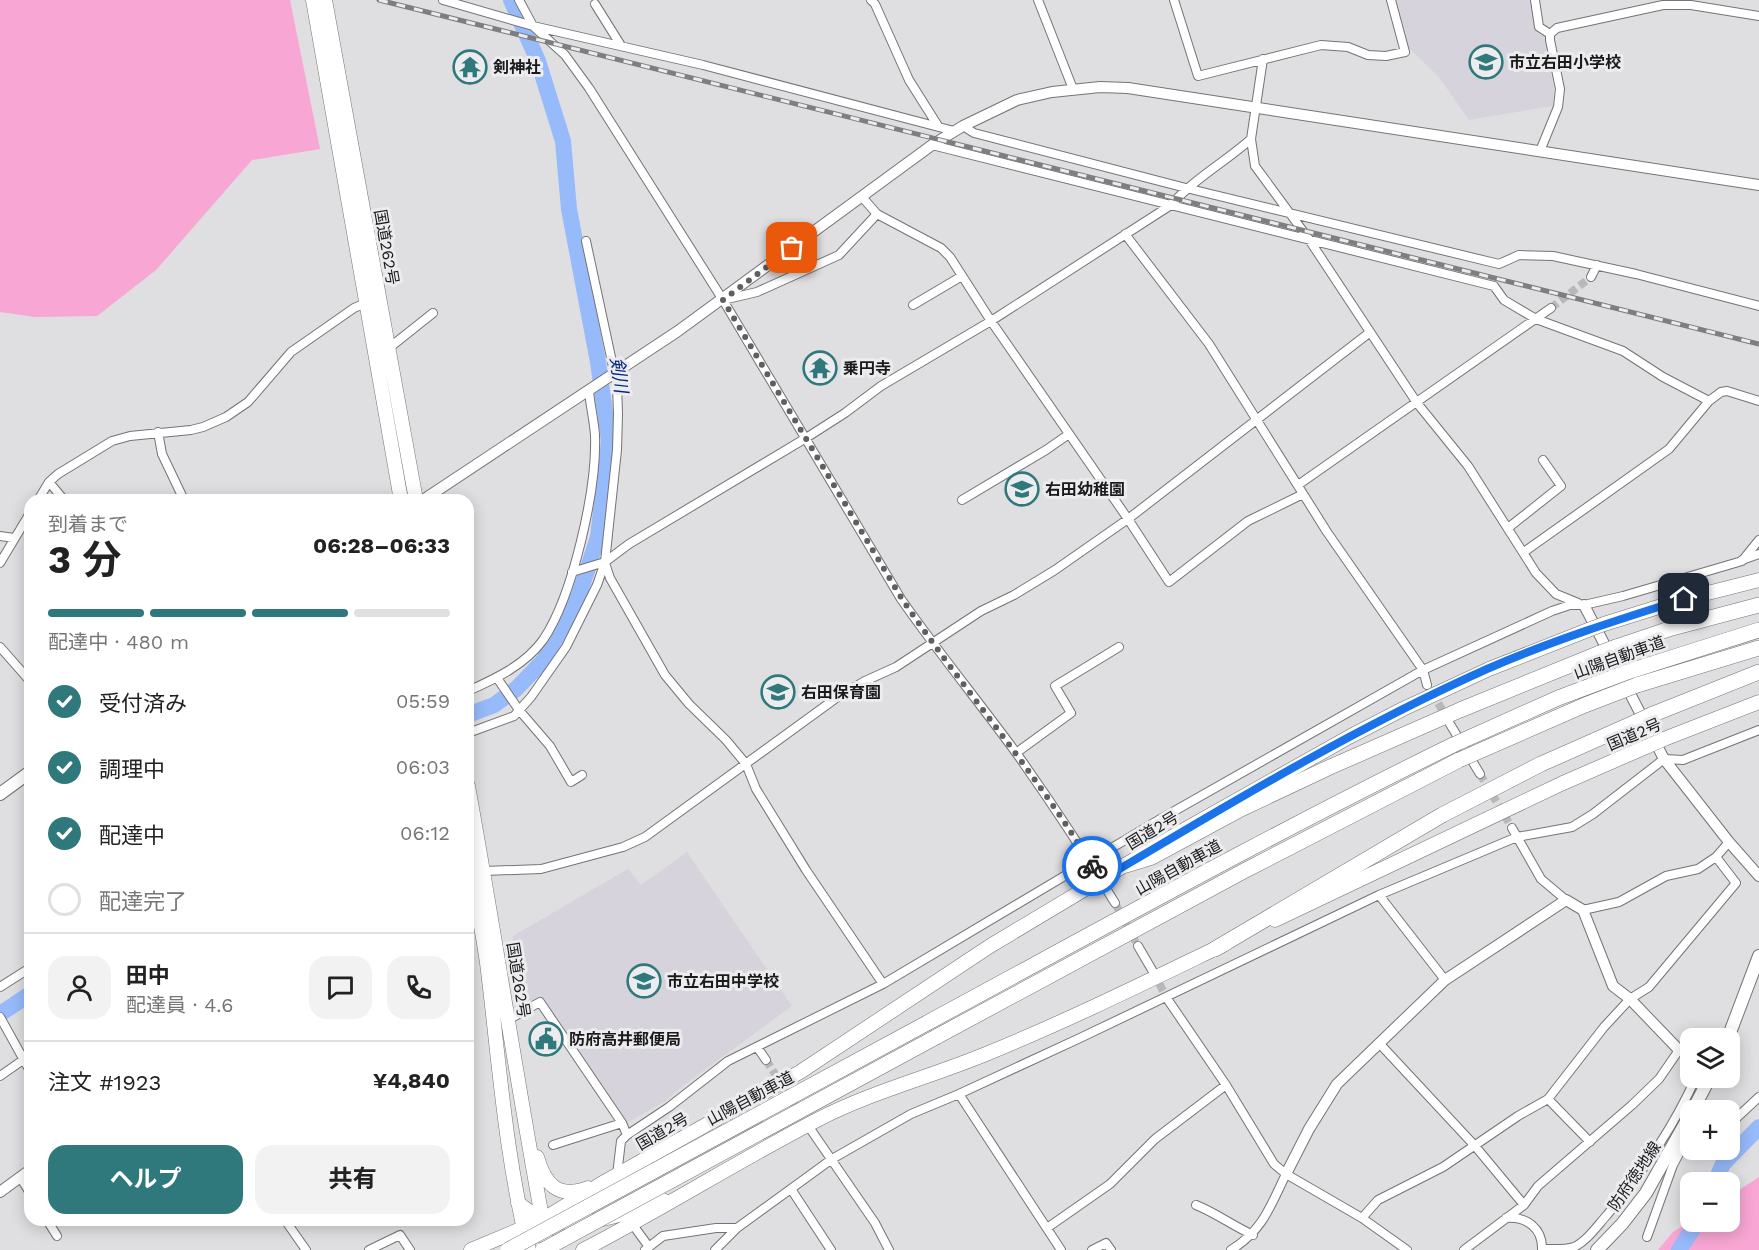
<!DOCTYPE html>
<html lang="ja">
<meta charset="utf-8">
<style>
body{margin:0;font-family:"Work Sans","Noto Sans JP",sans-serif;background:#f2f2f2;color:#222;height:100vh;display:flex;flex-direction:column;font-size:22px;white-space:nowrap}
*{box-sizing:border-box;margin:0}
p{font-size:20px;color:#767676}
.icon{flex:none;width:33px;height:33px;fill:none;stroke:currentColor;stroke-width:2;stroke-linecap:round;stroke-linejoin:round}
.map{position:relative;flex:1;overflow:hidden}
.side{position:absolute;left:24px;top:494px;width:450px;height:732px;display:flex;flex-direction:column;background:#fff;border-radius:18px;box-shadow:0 3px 15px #0003}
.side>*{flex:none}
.tools{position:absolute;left:1680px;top:1028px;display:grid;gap:12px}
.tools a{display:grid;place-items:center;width:60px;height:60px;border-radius:12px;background:#fff;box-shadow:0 3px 15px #0003;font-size:30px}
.pin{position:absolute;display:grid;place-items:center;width:51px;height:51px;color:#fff;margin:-26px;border-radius:12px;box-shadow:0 3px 9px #0006}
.courier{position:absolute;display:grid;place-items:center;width:60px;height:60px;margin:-30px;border:4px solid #1a73e8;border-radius:50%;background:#fff;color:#222;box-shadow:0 2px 8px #0007}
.summary em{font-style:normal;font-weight:700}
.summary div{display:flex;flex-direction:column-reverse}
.summary{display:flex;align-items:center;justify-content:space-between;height:102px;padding:0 24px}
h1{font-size:39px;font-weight:700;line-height:45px}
.bar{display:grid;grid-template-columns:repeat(4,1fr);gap:9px 6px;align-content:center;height:72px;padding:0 24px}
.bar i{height:8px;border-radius:4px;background:#e0e0e0}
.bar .current{background:#2f787c}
.bar p{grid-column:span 4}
.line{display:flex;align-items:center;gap:15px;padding:0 24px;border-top:2px solid #e0e0e0}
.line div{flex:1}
.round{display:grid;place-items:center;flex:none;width:63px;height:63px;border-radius:18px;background:#f2f2f2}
ol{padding:0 24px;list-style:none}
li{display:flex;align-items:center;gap:18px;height:66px}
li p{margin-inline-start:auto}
li .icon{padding:6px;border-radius:50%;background:#2f787c;color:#fff;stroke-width:4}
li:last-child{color:#767676}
li i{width:33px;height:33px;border:3px solid #e0e0e0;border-radius:50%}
.cta{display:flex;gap:12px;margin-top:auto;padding:12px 24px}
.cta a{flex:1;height:69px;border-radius:18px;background:#2f787c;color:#fff;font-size:24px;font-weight:700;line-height:69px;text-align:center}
.cta a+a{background:#f2f2f2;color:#222}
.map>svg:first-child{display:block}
.built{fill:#d7d3dd}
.green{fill:#f8a6d3}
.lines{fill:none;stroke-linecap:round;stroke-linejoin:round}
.river{stroke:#97bafb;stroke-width:16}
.minor-tunnel{stroke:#b8b7b9;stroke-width:8;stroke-dasharray:8 4;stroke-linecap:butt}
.minor-casing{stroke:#747376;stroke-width:10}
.tertiary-casing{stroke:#747376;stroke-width:12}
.secondary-casing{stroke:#747376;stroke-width:14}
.primary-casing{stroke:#747376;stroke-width:14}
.trunk-casing{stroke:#747376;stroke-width:15}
.motorway-casing{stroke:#747376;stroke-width:16}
.minor{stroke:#fff;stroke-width:8}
.tertiary{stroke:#fff;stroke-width:10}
.secondary{stroke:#fff;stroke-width:12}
.primary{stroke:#fff;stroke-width:12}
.trunk{stroke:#fff;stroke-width:14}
.motorway{stroke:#fff;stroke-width:15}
.rail-casing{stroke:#7e7d7f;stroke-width:5}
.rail{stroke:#ecebee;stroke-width:3;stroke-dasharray:9;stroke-linecap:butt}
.trunk-bridge-casing{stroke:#747376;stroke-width:15;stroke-linecap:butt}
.motorway-bridge-casing{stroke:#747376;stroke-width:16;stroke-linecap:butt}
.trunk-bridge{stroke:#fff;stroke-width:14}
.motorway-bridge{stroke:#fff;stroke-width:15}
.done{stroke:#5f5f60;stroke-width:6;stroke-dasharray:0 10.8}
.route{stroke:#1a73e8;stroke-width:8}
.labels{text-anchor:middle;stroke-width:6;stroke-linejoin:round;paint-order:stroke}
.poi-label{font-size:16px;font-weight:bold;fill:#1a1a1b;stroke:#ecebee;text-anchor:start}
.street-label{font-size:16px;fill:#1a1a1b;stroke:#ecebee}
.water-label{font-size:18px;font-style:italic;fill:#002681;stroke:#ecebee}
</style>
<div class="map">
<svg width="1759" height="1250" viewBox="0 0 1759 1250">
<rect width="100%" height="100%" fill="#dfdee1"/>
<path class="built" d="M1396 0H1530L1536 33 1545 37 1554 91 1553 106 1469 120 1438 76 1408 47Z
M687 852 792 1006 684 1085 664 1102 625 1124 541 995 522 1006 519 1004 511 967 513 936 628 869 641 885Z"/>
<path class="green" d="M0 0H290L320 149 252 160 156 270 97 316 35 317 0 312Z
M1759 1177V1250H1658L1673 1232 1691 1221H1730V1196Z"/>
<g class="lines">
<path class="river" d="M468 715 494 705 516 689 544 660 579 595 598 537 609 441 598 362 569 209 563 141 538 61 511 0
M0 1014 30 994
M1715 1182 1723 1164 1759 1127
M1679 1250 1698 1221"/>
<path class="minor-tunnel" d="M1551 308 1591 277
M1432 693 1447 718
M1480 774 1512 828
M1115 903 1138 946
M1154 973 1166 997
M766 1060 801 1114"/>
<g class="minor-casing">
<path id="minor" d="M443 0 533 26 703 65 954 131
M519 0 533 26 565 55 589 88 723 300 901 599C938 652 979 702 1017 754 1051 802 1084 852 1115 903
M871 0 875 4 909 80 938 126
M1038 0 1073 89
M1174 0 1198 76 1321 45 1348 47 1368 55 1386 56 1405 52 1391 0
M1535 0 1539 27 1550 34
M595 4 620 44
M1263 59 1251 139 1255 166 1308 238 1417 403 1468 466 1536 573 1556 594 1578 603
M963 126 974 133 1186 188 1499 264 1519 255 1553 256 1636 274 1759 306
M932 145 1494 286 1504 300 1536 319 1623 351 1663 377 1709 401
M1540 151 1558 107 1560 89 1550 40V34L1557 28 1663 5H1691L1759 16
M862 197 877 214 941 248 950 257 991 321 1128 519 1169 582 1248 521 1303 494
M1125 234 1209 344 1327 532 1423 670 1427 685
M1591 277 1597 265
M723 300 757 292 839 255 877 214
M913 305 962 276
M389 348 433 313
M158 432 162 454 184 500
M49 482 64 500
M1298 485 1551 308
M38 500 49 482 58 474 112 441 130 436 191 430 203 427 226 417 248 402 291 352 354 308 368 302
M962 500 1046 450 1069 434
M1508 528 1561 486 1543 460
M0 536 14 538
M1524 552 1669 449 1709 401 1721 392 1727 391 1759 401
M1742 560 1759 554
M0 563 30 513
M605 563 610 578 665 675 689 704 726 740 746 764 756 789 806 870 883 984
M572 572 605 562 629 544 806 438 845 413 881 386 991 321 1171 205C1194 179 1225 162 1251 139
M0 647 30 681
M497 678 519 710 550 746 571 782 582 775
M468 691C495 679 525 665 543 640 573 596 597 489 595 435 594 420 590 405 589 390
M1450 724 1480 774
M468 733 514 716 531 697 566 647 597 585 605 562 617 450 618 414 617 385 586 241
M1016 753 1071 713 1055 686 1119 647
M1512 828 1541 879 1566 900
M484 871 541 869 623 847 645 837 839 696 865 681 896 667 981 611 1014 595 1055 570 1128 519 1369 333
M1379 895 1445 980
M1583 910 1619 902 1666 876 1698 869 1716 857
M1138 946 1152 970
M0 987 30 968
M1166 997 1226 1085 1274 1164 1286 1174 1362 1218 1407 1250
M0 1017 30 1071
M508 1020 540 1002 622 1123 627 1135
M1379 1043 1475 1146 1524 1205
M757 1047 766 1060
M0 1076 23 1060
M959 1094 1061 1250
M1548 1099 1590 1142
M1730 1124 1759 1097
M809 1127 875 1223 889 1250
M553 1145 622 1123
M617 1175 621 1141 627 1135 669 1107 728 1061 883 984 1162 818 1423 670 1552 611 1570 605H1584L1623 596 1742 561 1759 540
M20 1177 30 1193
M791 1189 831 1250
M1196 1205C1216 1213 1233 1226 1253 1235
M1362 1218 1378 1200 1443 1167 1518 1116 1548 1099 1604 1027 1630 999 1649 987 1736 883 1716 857 1729 842
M1506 1218C1526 1216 1543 1228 1542 1250
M47 1220 57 1236
M285 1220 306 1250
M633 1225 649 1247
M1047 1228 1110 1184 1155 1139 1226 1085
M1647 1237 1673 1165 1690 1133 1683 1130
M1543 1249C1552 1249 1565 1250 1574 1247 1587 1241 1597 1226 1607 1215 1642 1173 1674 1127 1696 1077
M369 1250 400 1235 410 1250
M645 1250 663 1236 716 1228H737
M715 1250 737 1228 832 1159 911 1114 959 1094 1080 1038 1379 895 1517 837 1572 827 1593 814 1664 759 1683 760 1759 730
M1092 1250 1106 1243 1111 1250
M1231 1250C1263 1230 1270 1207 1286 1174
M1464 1250 1524 1205 1538 1186 1632 1105 1659 1079 1679 1050"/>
</g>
<g class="tertiary-casing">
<path id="tertiary" d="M423 500 678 331 932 145 963 126 1017 100 1052 92 1100 87 1128 88 1759 185
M1584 605 1664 759 1729 842 1759 876
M1286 1174 1309 1129 1337 1084 1445 980 1566 900 1583 910 1613 986 1630 999 1679 1050 1690 1055
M0 1192 30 1170"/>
</g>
<g class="secondary-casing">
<path id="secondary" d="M0 794 30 772"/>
</g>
<g class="primary-casing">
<path id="primary" d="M1728 1038 1759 956
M1693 1110 1710 1077
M1597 1250 1622 1224 1646 1193 1690 1115"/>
</g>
<g class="trunk-casing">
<path id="trunk" d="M313 0 401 500
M325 0 416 500
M1604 624 1684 599 1759 580
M1664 739 1759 702
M468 786C496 941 519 1096 548 1250
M468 854C474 891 482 927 487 963 499 1059 505 1156 529 1250
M1275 920 1563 783 1648 746
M537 1157C545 1185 558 1199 588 1188
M518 1203C524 1207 530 1213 537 1216 578 1232 625 1214 663 1200
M471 1250 542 1220 606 1181 800 1072 990 946 1182 831 1349 737 1403 709 1489 669 1588 630
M583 1250C662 1209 738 1161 817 1120 871 1092 930 1077 986 1054 1067 1021 1146 982 1225 944"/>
</g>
<g class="motorway-casing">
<path id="motorway" d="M1616 647 1672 628 1759 605
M1630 671 1759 630
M1637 685 1759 648
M1651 715 1759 672
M1126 865 1152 857 1241 809 1330 767 1460 710 1600 653
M1215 949 1442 815 1541 764 1636 722
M927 1023C1101 929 1275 832 1453 745
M936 1037 1242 872 1459 760"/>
</g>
<use href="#minor" class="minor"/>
<use href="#tertiary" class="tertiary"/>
<use href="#secondary" class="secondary"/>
<use href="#primary" class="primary"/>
<use href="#trunk" class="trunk"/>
<use href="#motorway" class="motorway"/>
<g class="rail-casing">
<path id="rail" d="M379 0 1759 344"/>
</g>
<use href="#rail" class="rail"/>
<g class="trunk-bridge-casing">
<path id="trunk-bridge" d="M1588 630 1604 624
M1648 746 1664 739"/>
</g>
<g class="motorway-bridge-casing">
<path id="motorway-bridge" d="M1600 653 1616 647
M1636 722 1651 715
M1453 745 1558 698 1630 671
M1459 760 1585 705 1637 685
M508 1250 927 1023
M543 1250 936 1037"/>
</g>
<use href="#trunk-bridge" class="trunk-bridge"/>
<use href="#motorway-bridge" class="motorway-bridge"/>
</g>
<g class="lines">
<path class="done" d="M792 248 723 300 902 599C963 689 1036 772 1092 866"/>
<path class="route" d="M1092 866 1101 880C1227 805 1353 729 1487 669 1551 641 1617 620 1684 599"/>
</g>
<defs>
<g id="school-ring" transform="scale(1.725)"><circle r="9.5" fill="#ecebee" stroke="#2f787c" stroke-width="1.5"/><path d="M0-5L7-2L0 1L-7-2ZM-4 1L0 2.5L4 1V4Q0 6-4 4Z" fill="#2f787c"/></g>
<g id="temple-ring" transform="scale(1.725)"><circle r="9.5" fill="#ecebee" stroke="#2f787c" stroke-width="1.5"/><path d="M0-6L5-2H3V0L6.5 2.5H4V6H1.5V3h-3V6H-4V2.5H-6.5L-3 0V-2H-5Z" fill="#2f787c"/></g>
<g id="civic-ring" transform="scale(1.725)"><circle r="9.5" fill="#ecebee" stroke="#2f787c" stroke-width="1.5"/><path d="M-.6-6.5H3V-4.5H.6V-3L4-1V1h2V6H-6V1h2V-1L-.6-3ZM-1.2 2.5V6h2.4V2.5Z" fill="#2f787c"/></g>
</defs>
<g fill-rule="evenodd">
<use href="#school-ring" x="1486" y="62"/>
<use href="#temple-ring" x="470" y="67"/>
<use href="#temple-ring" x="820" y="368"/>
<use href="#school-ring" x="1022" y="489"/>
<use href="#school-ring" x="778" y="692"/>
<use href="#school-ring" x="644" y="981"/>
<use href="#civic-ring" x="546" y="1039"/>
</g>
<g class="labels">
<g class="poi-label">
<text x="1509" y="68">市立右田小学校</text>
<text x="493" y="73">剣神社</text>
<text x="843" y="374">乗円寺</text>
<text x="1045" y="495">右田幼稚園</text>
<text x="801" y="698">右田保育園</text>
<text x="667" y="987">市立右田中学校</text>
<text x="569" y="1045">防府高井郵便局</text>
</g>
<g class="street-label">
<text transform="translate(387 247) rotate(80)" y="6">国道262号</text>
<text transform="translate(1619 657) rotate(-20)" y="6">山陽自動車道</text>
<text transform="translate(1634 734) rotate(-23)" y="6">国道2号</text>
<text transform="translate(1152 830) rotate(-31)" y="6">国道2号</text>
<text transform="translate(1178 867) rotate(-29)" y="6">山陽自動車道</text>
<text transform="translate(519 980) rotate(81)" y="6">国道262号</text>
<text transform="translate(750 1098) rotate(-28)" y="6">山陽自動車道</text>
<text transform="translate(662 1131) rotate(-30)" y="6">国道2号</text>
<text transform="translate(1634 1176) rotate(-56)" y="6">防府徳地線</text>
</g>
<g class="water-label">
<text transform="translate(619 375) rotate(82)" y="6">剣川</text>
</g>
</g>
</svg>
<div class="tools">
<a><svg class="icon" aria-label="layers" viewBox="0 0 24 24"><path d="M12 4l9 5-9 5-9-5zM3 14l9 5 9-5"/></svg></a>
<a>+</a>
<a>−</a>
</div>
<div class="pin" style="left:792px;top:248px;background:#ea580c"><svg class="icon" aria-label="bag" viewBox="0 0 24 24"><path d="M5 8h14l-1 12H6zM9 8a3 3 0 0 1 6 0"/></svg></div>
<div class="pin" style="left:1684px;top:599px;background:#1f2937"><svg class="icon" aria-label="home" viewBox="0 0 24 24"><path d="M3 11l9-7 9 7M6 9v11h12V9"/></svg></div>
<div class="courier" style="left:1092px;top:866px"><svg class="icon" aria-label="bike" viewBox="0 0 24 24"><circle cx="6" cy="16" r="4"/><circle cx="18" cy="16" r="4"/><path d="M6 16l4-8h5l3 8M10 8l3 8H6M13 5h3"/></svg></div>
<section class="side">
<div class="summary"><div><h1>3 分</h1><p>到着まで</p></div><em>06:28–06:33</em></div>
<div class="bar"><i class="current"></i><i class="current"></i><i class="current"></i><i></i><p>配達中 · 480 m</p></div>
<ol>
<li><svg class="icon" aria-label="check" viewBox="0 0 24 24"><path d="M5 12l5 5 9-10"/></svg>受付済み<p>05:59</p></li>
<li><svg class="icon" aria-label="check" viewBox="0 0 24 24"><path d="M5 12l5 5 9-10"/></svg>調理中<p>06:03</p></li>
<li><svg class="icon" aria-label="check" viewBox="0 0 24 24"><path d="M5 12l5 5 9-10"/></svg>配達中<p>06:12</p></li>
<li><i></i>配達完了</li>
</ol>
<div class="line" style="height:108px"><a class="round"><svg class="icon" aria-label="person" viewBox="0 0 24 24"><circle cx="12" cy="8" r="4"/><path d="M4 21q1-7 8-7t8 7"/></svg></a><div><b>田中</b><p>配達員 · 4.6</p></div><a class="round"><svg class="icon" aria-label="chat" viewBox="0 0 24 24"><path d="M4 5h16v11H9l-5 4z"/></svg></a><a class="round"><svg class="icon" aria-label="phone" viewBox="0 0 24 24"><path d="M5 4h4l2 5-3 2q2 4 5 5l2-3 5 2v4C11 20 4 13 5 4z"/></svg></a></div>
<div class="line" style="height:78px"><div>注文 #1923</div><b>¥4,840</b></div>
<div class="cta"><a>ヘルプ</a><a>共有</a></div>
</section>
</div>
